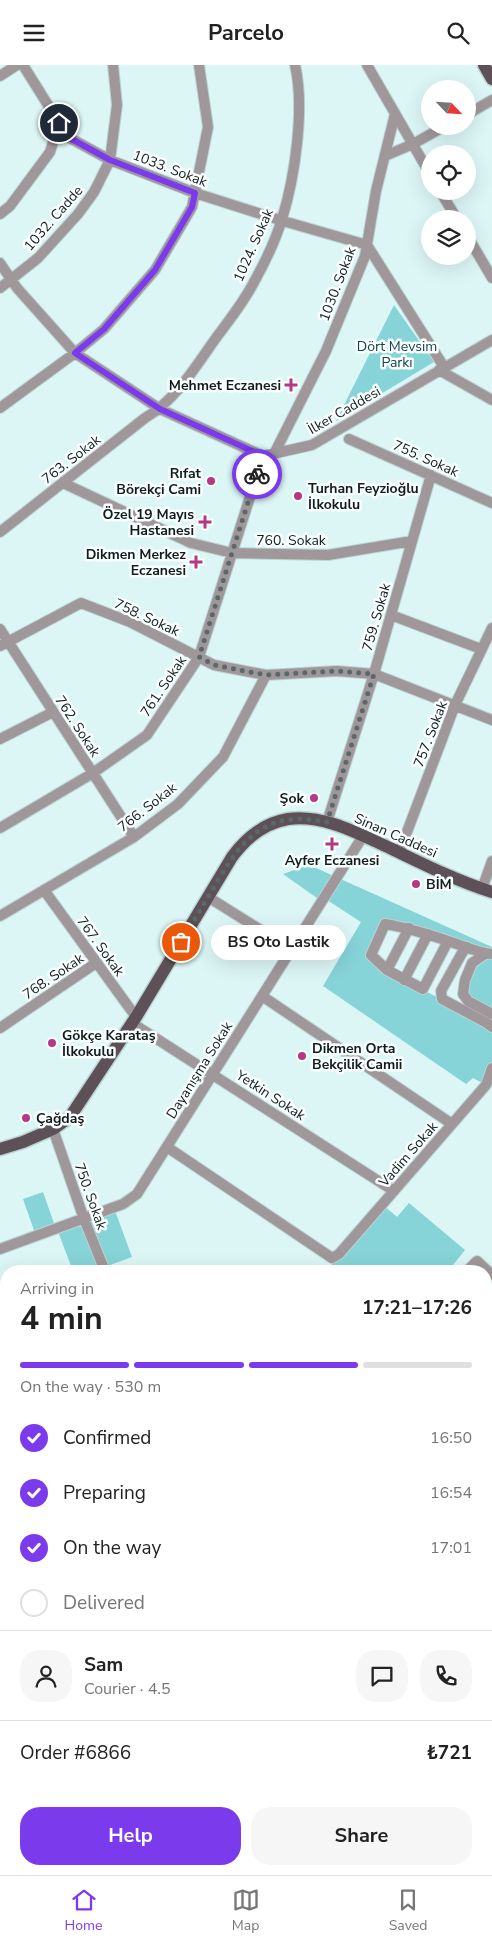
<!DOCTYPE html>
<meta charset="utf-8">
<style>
body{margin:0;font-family:"Nunito Sans",sans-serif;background:#f6f6f6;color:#222;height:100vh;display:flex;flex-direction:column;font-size:19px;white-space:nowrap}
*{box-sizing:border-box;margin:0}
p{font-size:16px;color:#767676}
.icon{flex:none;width:28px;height:28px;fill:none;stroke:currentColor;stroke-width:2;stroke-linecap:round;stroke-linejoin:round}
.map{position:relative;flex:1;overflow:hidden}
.panel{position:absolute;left:0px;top:1200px;width:492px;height:610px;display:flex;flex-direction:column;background:#fff;border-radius:20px 20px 0 0;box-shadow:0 5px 20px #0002}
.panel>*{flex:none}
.needle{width:32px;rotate:115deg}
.controls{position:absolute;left:421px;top:15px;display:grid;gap:10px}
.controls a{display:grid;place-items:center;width:55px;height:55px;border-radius:50%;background:#fff;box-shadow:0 5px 20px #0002;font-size:25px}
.pin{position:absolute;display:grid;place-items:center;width:42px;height:42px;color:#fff;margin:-21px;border:2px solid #fff;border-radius:50%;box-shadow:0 1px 5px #0007}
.courier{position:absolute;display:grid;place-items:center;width:50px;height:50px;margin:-25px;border:4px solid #7c3aed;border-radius:50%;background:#fff;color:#222;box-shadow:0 1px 6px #0007}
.bubble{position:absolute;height:35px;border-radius:18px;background:#fff;box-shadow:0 5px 20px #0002;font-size:16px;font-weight:700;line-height:35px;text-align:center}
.overview em{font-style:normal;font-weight:700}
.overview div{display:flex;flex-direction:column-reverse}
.overview{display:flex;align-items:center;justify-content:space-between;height:85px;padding:0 20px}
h1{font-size:32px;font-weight:700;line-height:38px}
.bar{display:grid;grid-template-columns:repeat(4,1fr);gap:8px 5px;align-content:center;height:60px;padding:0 20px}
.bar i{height:6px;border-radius:4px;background:#e0e0e0}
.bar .active{background:#7c3aed}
.bar p{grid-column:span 4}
.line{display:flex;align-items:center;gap:12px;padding:0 20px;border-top:1px solid #e0e0e0}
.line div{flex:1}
.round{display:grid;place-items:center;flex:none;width:52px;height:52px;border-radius:20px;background:#f6f6f6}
ol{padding:0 20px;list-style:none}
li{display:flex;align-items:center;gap:15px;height:55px}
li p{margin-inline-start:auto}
li .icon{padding:5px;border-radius:50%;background:#7c3aed;color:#fff;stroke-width:4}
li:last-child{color:#767676}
li i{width:28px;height:28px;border:2px solid #e0e0e0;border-radius:50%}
.button{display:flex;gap:10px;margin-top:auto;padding:10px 20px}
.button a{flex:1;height:58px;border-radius:20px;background:#7c3aed;color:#fff;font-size:20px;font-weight:700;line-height:58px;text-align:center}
.button a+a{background:#f6f6f6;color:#222}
header{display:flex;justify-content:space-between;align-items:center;height:65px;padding:0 20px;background:#fff;font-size:22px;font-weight:700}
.menu{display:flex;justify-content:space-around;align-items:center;height:70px;border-top:1px solid #e0e0e0;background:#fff;font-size:14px;color:#767676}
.menu a{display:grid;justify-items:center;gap:2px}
.menu .active{color:#7c3aed}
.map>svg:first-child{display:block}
.green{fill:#86d4d8}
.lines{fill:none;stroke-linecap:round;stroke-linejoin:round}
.minor-casing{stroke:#bcd3d3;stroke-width:12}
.major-casing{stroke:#bcd3d3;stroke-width:15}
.minor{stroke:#a0979b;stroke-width:10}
.major{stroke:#5e5057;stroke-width:12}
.done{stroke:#596869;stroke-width:5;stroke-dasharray:0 9}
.route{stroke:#7c3aed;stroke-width:6}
.poi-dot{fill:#b53888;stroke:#f9fefe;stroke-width:2}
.labels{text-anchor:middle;stroke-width:5;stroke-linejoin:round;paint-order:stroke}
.street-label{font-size:14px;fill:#131c1d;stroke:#f9fefe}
.park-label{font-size:14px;fill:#154446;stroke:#f9fefe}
.poi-label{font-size:14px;font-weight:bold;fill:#131c1d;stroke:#f9fefe;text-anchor:end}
</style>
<header><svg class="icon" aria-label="menu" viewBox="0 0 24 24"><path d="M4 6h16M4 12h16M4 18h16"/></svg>Parcelo<svg class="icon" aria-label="search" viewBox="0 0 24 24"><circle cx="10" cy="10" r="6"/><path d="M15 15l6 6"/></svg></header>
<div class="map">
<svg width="492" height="1810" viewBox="0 0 492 1810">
<rect width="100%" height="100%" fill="#dcf6f6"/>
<path class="green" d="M394 240 434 297 336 356Z
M303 802 316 803 492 882V949L468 936 465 915 484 889 383 855 380 858 366 890 373 899 487 958 492 962V1003L486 1020 473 1013 466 1019 323 921 361 857 324 833 321 836 283 809Z
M43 1127 56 1164 36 1171 23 1134Z
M409 1138 465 1185 453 1200 458 1206H326L383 1140 397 1152Z
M114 1143 132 1192 94 1206H73L57 1164Z
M477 1196 492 1210V1457L486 1459V1206H467Z
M0 1302 6 1312V1440L0 1437Z
M6 1684V1719L4 1720 0 1712V1687Z
M211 1804H300L295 1810H212Z"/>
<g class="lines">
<g class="minor-casing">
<path id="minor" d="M23 0 68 72 110 95 195 128 283 156 367 180 444 302
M367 0 430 109
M0 11 17 0
M468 49 492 35
M385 91 413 79 445 61
M440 126 457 154
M0 149 10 141 50 87 59 58
M468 172 492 213
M0 198 17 223 75 288 160 344 263 391 312 380 492 275
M0 223 38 193 78 149 94 127 110 95 117 40 113 0
M439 305 492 335
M0 343 75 288 104 264 155 205 192 142 208 62 199 0
M349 374 492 438
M274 389 326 286 365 191 376 126 395 49
M63 418 191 478 232 488 328 490 412 476
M0 467 145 353C173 337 193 306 211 280 225 260 243 239 254 217 264 199 276 174 282 154 295 112 305 43 295 0
M391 550 481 584
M0 564 134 772
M0 581 81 538 130 557 214 600 266 610 337 606 374 609 492 655
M0 674 53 647
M327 757 374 609 431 410
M0 763 93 708 147 670 199 592 263 391
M399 788 455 640 492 563
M482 824 492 796
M44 825 136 952
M208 832 291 884
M0 851 134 772 178 739 223 692 266 610
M448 876 423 924 387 905 371 890 385 859C409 863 431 870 454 878 466 882 479 888 492 889
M467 882 462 888 441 926 442 934 487 958 492 962
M485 889 472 898 465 915 463 929 468 936 492 949
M387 905 409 863
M404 915 428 869
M262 931 452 1059
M132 958 394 1126
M0 963 96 898
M53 1064 84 1154 105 1206
M167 1082 332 1193 339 1189 486 1020 492 1003
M0 1184 123 1139 137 1129 363 771
M467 1206 477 1196 492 1210
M0 1314 6 1317
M486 1459 492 1457
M0 1565H6
M0 1664 6 1663
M0 1677 6 1675
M0 1721 6 1732
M486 1730 492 1733
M25 1804V1810
M211 1804 212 1810
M295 1810 300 1804"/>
</g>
<g class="major-casing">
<path id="major" d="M484 0 492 14
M0 1084 23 1077 53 1064 70 1052 136 952 232 792C246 773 264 758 288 754 324 749 359 769 390 783 423 799 457 816 492 827"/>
</g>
<use href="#minor" class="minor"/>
<use href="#major" class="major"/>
</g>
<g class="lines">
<path class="done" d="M181 877C193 857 205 837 217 817 245 770 267 745 327 757L374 609 336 606 266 610 214 600 199 592 257 409"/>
<path class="route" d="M59 58 68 72 110 95 195 128 192 142 155 205 104 264 75 288 160 344 263 391 257 409"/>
</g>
<g class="poi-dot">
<path d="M288.5 312.5h5v5h5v5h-5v5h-5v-5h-5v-5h5z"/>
<circle cx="211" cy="416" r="5"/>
<circle cx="298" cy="431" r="5"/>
<path d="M202.5 449.5h5v5h5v5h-5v5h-5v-5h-5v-5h5z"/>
<path d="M193.5 489.5h5v5h5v5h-5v5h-5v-5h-5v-5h5z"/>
<circle cx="314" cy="733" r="5"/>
<path d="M329.5 771.5h5v5h5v5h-5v5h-5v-5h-5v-5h5z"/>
<circle cx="416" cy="819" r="5"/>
<circle cx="52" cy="978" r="5"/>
<circle cx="302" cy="991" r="5"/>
<circle cx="26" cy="1053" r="5"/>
</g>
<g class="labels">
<g class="street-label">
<text transform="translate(170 103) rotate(21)" y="5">1033. Sokak</text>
<text transform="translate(53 153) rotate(-49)" y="5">1032. Cadde</text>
<text transform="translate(253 180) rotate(-66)" y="5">1024. Sokak</text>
<text transform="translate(337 219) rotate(-69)" y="5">1030. Sokak</text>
<text transform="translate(344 345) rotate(-30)" y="5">İlker Caddesi</text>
<text transform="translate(426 393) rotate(24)" y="5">755. Sokak</text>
<text transform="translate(71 394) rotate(-38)" y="5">763. Sokak</text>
<text x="291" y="480">760. Sokak</text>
<text transform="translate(147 552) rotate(25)" y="5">758. Sokak</text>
<text transform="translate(376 552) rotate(-74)" y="5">759. Sokak</text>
<text transform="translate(163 621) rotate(-56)" y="5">761. Sokak</text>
<text transform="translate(78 661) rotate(57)" y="5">762. Sokak</text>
<text transform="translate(430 669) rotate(-69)" y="5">757. Sokak</text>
<text transform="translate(147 742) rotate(-38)" y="5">766. Sokak</text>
<text transform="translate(396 770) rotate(24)" y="5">Sinan Caddesi</text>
<text transform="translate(101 881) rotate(54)" y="5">767. Sokak</text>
<text transform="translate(53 911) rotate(-34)" y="5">768. Sokak</text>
<text transform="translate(199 1005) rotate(-58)" y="5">Dayanışma Sokak</text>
<text transform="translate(271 1030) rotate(33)" y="5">Yetkin Sokak</text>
<text transform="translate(408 1089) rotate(-49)" y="5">Vadim Sokak</text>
<text transform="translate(91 1131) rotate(70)" y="5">750. Sokak</text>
</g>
<g class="park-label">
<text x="397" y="286">Dört Mevsim<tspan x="397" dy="16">Parkı</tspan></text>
</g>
<g class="poi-label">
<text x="281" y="325">Mehmet Eczanesi</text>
<text x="201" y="413">Rıfat<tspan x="201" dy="16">Börekçi Cami</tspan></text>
<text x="308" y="428" text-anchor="start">Turhan Feyzioğlu<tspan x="308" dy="16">İlkokulu</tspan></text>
<text x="194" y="454">Özel 19 Mayıs<tspan x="194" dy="16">Hastanesi</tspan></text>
<text x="186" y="494">Dikmen Merkez<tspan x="186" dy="16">Eczanesi</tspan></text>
<text x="304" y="738">Şok</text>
<text x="332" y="800" text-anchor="middle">Ayfer Eczanesi</text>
<text x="426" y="824" text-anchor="start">BİM</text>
<text x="62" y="975" text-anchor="start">Gökçe Karataş<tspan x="62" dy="16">İlkokulu</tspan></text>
<text x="312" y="988" text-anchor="start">Dikmen Orta<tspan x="312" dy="16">Bekçilik Camii</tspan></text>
<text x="36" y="1058" text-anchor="start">Çağdaş</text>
</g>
</g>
</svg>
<div class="controls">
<a><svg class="needle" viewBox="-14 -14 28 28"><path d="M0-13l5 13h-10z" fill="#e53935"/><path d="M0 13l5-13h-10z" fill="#767676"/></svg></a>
<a><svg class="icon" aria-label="locate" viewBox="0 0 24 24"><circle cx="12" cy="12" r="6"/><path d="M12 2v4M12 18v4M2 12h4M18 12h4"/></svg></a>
<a><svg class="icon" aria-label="layers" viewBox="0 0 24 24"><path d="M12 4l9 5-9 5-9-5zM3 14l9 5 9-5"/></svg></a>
</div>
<div class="pin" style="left:181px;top:877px;background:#ea580c"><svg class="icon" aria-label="bag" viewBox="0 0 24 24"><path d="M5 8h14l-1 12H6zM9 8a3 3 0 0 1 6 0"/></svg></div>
<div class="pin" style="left:59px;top:58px;background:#1f2937"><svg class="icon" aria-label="home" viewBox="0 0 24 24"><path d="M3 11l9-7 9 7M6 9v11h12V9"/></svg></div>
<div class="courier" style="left:257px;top:409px"><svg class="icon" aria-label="bike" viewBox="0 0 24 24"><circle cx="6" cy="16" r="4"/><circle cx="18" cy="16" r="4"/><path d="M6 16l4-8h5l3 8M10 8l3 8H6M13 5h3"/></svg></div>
<div class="bubble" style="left:211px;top:860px;width:135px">BS Oto Lastik</div>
<section class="panel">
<div class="overview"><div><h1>4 min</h1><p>Arriving in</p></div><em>17:21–17:26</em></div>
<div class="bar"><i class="active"></i><i class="active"></i><i class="active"></i><i></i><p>On the way · 530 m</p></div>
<ol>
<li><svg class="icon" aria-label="check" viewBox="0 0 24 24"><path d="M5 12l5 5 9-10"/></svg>Confirmed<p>16:50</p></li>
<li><svg class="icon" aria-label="check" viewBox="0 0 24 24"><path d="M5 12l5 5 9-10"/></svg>Preparing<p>16:54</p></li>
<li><svg class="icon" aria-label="check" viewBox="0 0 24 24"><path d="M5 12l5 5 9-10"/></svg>On the way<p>17:01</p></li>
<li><i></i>Delivered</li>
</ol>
<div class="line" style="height:90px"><a class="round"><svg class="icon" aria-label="person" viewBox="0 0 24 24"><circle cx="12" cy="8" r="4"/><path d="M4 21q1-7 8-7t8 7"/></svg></a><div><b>Sam</b><p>Courier · 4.5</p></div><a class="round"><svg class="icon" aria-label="chat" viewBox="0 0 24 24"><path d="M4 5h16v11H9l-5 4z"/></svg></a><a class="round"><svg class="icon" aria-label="phone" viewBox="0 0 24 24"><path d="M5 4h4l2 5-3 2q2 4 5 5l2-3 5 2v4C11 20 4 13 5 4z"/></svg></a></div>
<div class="line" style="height:65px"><div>Order #6866</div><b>₺721</b></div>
<div class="button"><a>Help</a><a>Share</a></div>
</section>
</div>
<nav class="menu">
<a class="active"><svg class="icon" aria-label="home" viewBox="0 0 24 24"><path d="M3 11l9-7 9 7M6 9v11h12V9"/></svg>Home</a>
<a><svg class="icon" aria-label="map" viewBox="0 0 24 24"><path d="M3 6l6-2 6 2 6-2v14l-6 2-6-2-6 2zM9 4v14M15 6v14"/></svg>Map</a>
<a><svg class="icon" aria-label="saved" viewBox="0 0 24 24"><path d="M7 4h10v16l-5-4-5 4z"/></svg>Saved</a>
</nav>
